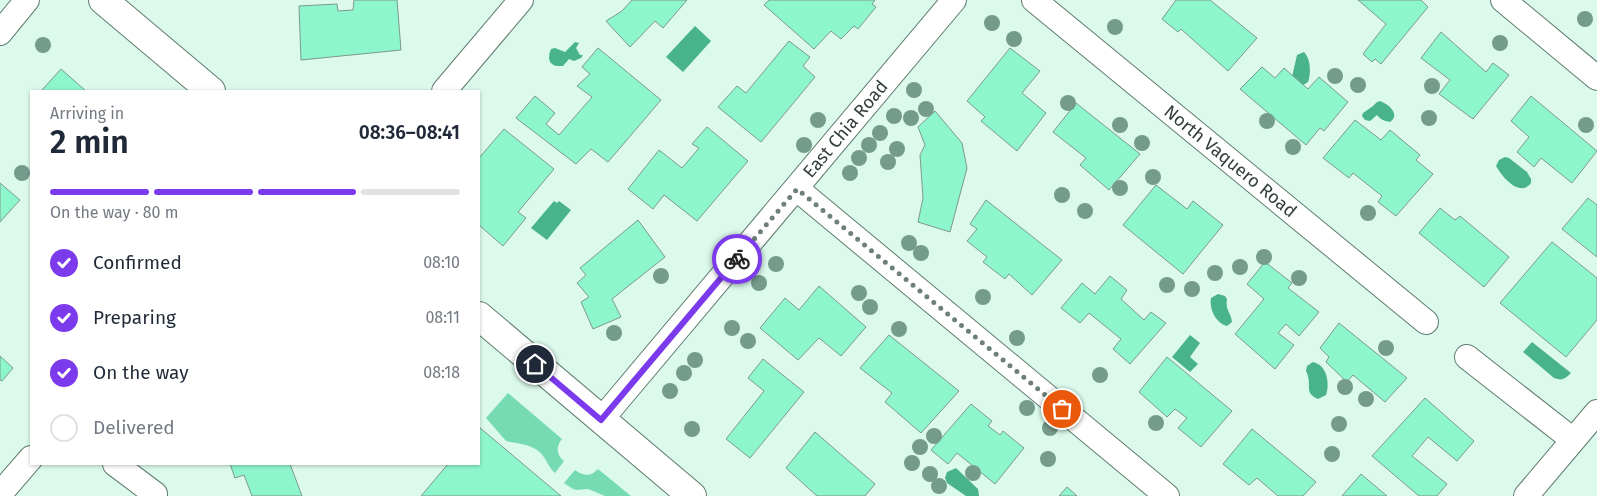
<!DOCTYPE html>
<meta charset="utf-8">
<style>
body{margin:0;font-family:"Fira Sans",sans-serif;background:#f6f6f7;color:#1f2937;height:100vh;display:flex;flex-direction:column;font-size:19px;white-space:nowrap}
*{box-sizing:border-box;margin:0}
p{font-size:16px;color:#747a83}
.icon{flex:none;width:28px;height:28px;fill:none;stroke:currentColor;stroke-width:2;stroke-linecap:round;stroke-linejoin:round}
.map{position:relative;flex:1;overflow:hidden}
.sheet{position:absolute;left:30px;top:90px;width:450px;height:375px;display:flex;flex-direction:column;background:#fff;border-radius:0px;box-shadow:0 1px 4px #0004}
.sheet>*{flex:none}
.pin{position:absolute;display:grid;place-items:center;width:42px;height:42px;color:#fff;margin:-21px;border:2px solid #fff;border-radius:50%;box-shadow:0 1px 5px #0007}
.courier{position:absolute;display:grid;place-items:center;width:50px;height:50px;margin:-25px;border:4px solid #7c3aed;border-radius:50%;background:#fff;color:#222;box-shadow:0 1px 6px #0007}
.overview em{font-style:normal;font-weight:600}
.overview div{display:flex;flex-direction:column-reverse}
.overview{display:flex;align-items:center;justify-content:space-between;height:85px;padding:0 20px}
h1{font-size:32px;font-weight:600;line-height:38px}
.bar{display:grid;grid-template-columns:repeat(4,1fr);gap:8px 5px;align-content:center;height:60px;padding:0 20px}
.bar i{height:6px;border-radius:4px;background:#e0e1e3}
.bar .selected{background:#7c3aed}
.bar p{grid-column:span 4}
ol{padding:0 20px;list-style:none}
li{display:flex;align-items:center;gap:15px;height:55px}
li p{margin-inline-start:auto}
li .icon{padding:5px;border-radius:50%;background:#7c3aed;color:#fff;stroke-width:4}
li:last-child{color:#747a83}
li i{width:28px;height:28px;border:2px solid #e0e1e3;border-radius:50%}
.map>svg:first-child{display:block}
.green{fill:#76dbb3}
.water{fill:#49b38c}
.building{fill:#8ef6cc;stroke:#7d998c}
.lines{fill:none;stroke-linecap:round;stroke-linejoin:round}
.minor-casing{stroke:#607b6f;stroke-width:26}
.tertiary-casing{stroke:#607b6f;stroke-width:30}
.minor{stroke:#fff;stroke-width:24}
.tertiary{stroke:#fff;stroke-width:28}
.tree{fill:#759b8c}
.done{stroke:#6e8179;stroke-width:5;stroke-dasharray:0 9}
.route{stroke:#7c3aed;stroke-width:6}
.labels{text-anchor:middle;stroke-width:4;stroke-linejoin:round;paint-order:stroke}
.street-label{font-size:18px;fill:#34403b;stroke:#fff}
</style>
<div class="map">
<svg width="1597" height="496" viewBox="0 0 1597 496">
<rect width="100%" height="100%" fill="#dbfaec"/>
<path class="green" d="M508 393 562 439C556 446 556 455 564 461L555 473C549 468 548 462 543 456 535 444 519 444 506 441L486 418Z
M598 469 631 496H605L588 489 577 490 573 489 564 483 575 470C583 476 591 477 598 469Z"/>
<path class="water" d="M695 26 711 41 683 72 666 57Z
M575 42 579 43 576 48 580 55H583L581 58 574 61 569 59 563 66C551 67 546 61 551 49L555 48 565 52Z
M1304 52C1311 59 1311 74 1308 82L1300 87 1291 81 1297 55Z
M1380 101C1388 104 1401 114 1390 122 1385 121 1381 120 1377 115L1370 121 1365 120 1362 116 1363 113 1373 106 1377 102Z
M1505 157 1509 158 1527 172 1531 179V183C1520 198 1502 177 1496 166L1499 160Z
M554 201 557 203 559 201 571 210 547 240 531 228Z
M1218 294 1225 296 1227 299C1225 311 1231 312 1232 322L1227 326C1216 323 1209 309 1211 298Z
M1190 335 1200 343 1190 357 1198 364 1190 372 1172 357Z
M1532 342 1571 373C1565 379 1562 381 1554 378L1523 352Z
M1313 362C1327 365 1330 383 1326 395L1318 399C1303 393 1313 384 1306 371L1307 366Z
M956 468 978 489 979 496H966L947 483 945 478 947 472Z"/>
<path class="building" d="M354 0H397L401 50 301 60 299 6 337 4 338 11 353 10Z
M632 0H687L663 28 655 21 630 47 606 21 622 11Z
M769 0H875L872 4 876 7 858 29 854 26 841 39 831 31 814 49 764 5Z
M1176 0H1210L1257 38 1228 71 1181 29 1178 32 1162 19Z
M1358 0H1421L1428 7 1381 64 1375 59 1372 62 1363 54 1386 24Z
M1441 32 1486 72 1493 63 1509 75 1473 119 1439 94 1450 80 1421 58Z
M789 41 810 57 803 66 815 77 761 142 718 107 737 86 746 93Z
M598 48 661 100 608 162 591 149 576 164 516 118 535 96 555 113 546 124 559 135 592 97 577 86 590 74 582 67Z
M1010 48 1040 71 1022 93 1046 113 1017 151 981 121 985 117 967 101Z
M1262 67 1275 78 1284 68 1308 89 1319 77 1348 102 1324 131 1320 128 1306 145 1240 89Z
M61 69 86 91H41Z
M1531 96 1597 151 1572 183 1541 158 1534 167 1517 152 1529 137 1511 121Z
M1076 103 1140 154 1109 190 1080 165 1086 158 1053 132Z
M935 111 962 143 967 168 950 232 918 222 923 198 920 155 925 145 918 127Z
M1355 120 1381 140 1390 130 1420 155 1416 160 1433 174 1396 216 1378 202 1382 196 1353 173 1349 178 1323 158Z
M707 127 748 161 697 221 664 195 653 209 628 189 659 150 682 168 699 148 692 144Z
M504 129 554 169 518 212 526 218 503 246 479 225V158Z
M0 183 20 200 0 222Z
M1156 185 1187 209 1193 201 1223 225 1183 274 1123 225Z
M1588 198 1597 205V257L1562 229Z
M986 200 1062 260 1032 295 1009 274 1005 279 983 262 987 257 967 241 977 229 970 224Z
M1440 208 1455 220 1460 216 1509 257 1484 287 1419 233Z
M638 220 665 257 612 299 621 317 593 329 581 302 589 297 577 283 586 275 580 268Z
M1552 242 1597 278V320L1566 357 1500 303Z
M1265 262 1292 283 1288 288 1319 312 1299 336 1286 324 1278 333 1294 345 1275 369 1235 334 1264 299 1247 284Z
M1110 276 1127 290 1121 299 1144 320 1151 312 1166 323 1130 364 1113 349 1121 339 1089 313 1080 323 1061 308 1082 283 1095 294Z
M819 286 866 327 841 356 819 338 798 360 760 328 785 298 799 310Z
M1339 323 1407 378 1385 402 1353 375 1347 382 1326 362 1329 357 1320 348Z
M889 335 959 391 921 433 885 402 892 393 860 368Z
M0 356 13 368 2 381 0 380Z
M1167 357 1232 411 1201 447 1178 428 1187 418 1175 409 1167 417 1139 392Z
M763 359 804 392 750 458 726 439 764 391 748 378Z
M1425 398 1474 441 1457 461 1428 437 1412 456 1447 484 1437 496H1419L1372 456Z
M971 404 992 421 988 426 1000 435 1003 431 1024 448 995 484 957 453 948 464 931 450Z
M479 427 561 496H421L448 464H479Z
M1252 429 1316 482 1303 496H1278L1257 478 1249 485 1223 464Z
M815 432 875 484 865 496H817L786 468Z
M230 464H290L302 496H252L244 475 235 478Z
M1361 474 1387 496H1342Z
M1067 487 1077 496H1059Z"/>
<g class="lines">
<g class="minor-casing">
<g id="minor">
<path id="s1" d="M1034 0 1426 322"/>
<path d="M1503 0 1597 78"/>
<path d="M0 33 27 0"/>
<path d="M444 91 521 0"/>
<path d="M797 189 1167 496"/>
<path d="M1467 357 1573 440"/>
<path id="s2" d="M601 420 954 0"/>
<path d="M115 464 155 494"/>
<path d="M0 494 31 458"/>
<path d="M1526 496 1597 412"/>
</g>
</g>
<g class="tertiary-casing">
<path id="tertiary" d="M103 0 211 91
M479 316 692 496"/>
</g>
<use href="#minor" class="minor"/>
<use href="#tertiary" class="tertiary"/>
</g>
<g class="tree">
<circle cx="1585" cy="19" r="8"/>
<circle cx="992" cy="23" r="8"/>
<circle cx="1115" cy="27" r="8"/>
<circle cx="1014" cy="39" r="8"/>
<circle cx="1500" cy="43" r="8"/>
<circle cx="43" cy="45" r="8"/>
<circle cx="1335" cy="76" r="8"/>
<circle cx="1358" cy="85" r="8"/>
<circle cx="1432" cy="86" r="8"/>
<circle cx="914" cy="90" r="8"/>
<circle cx="1068" cy="103" r="8"/>
<circle cx="926" cy="109" r="8"/>
<circle cx="894" cy="116" r="8"/>
<circle cx="911" cy="118" r="8"/>
<circle cx="1429" cy="118" r="8"/>
<circle cx="818" cy="120" r="8"/>
<circle cx="1267" cy="121" r="8"/>
<circle cx="1120" cy="125" r="8"/>
<circle cx="1586" cy="125" r="8"/>
<circle cx="880" cy="133" r="8"/>
<circle cx="1142" cy="143" r="8"/>
<circle cx="804" cy="145" r="8"/>
<circle cx="869" cy="145" r="8"/>
<circle cx="1293" cy="147" r="8"/>
<circle cx="897" cy="149" r="8"/>
<circle cx="859" cy="158" r="8"/>
<circle cx="888" cy="162" r="8"/>
<circle cx="22" cy="173" r="8"/>
<circle cx="850" cy="173" r="8"/>
<circle cx="1153" cy="177" r="8"/>
<circle cx="1120" cy="188" r="8"/>
<circle cx="1062" cy="195" r="8"/>
<circle cx="1085" cy="211" r="8"/>
<circle cx="1368" cy="213" r="8"/>
<circle cx="909" cy="243" r="8"/>
<circle cx="921" cy="253" r="8"/>
<circle cx="1264" cy="257" r="8"/>
<circle cx="776" cy="264" r="8"/>
<circle cx="1240" cy="267" r="8"/>
<circle cx="1215" cy="273" r="8"/>
<circle cx="661" cy="276" r="8"/>
<circle cx="1299" cy="278" r="8"/>
<circle cx="759" cy="283" r="8"/>
<circle cx="1167" cy="285" r="8"/>
<circle cx="1192" cy="289" r="8"/>
<circle cx="859" cy="293" r="8"/>
<circle cx="983" cy="297" r="8"/>
<circle cx="870" cy="307" r="8"/>
<circle cx="732" cy="328" r="8"/>
<circle cx="899" cy="329" r="8"/>
<circle cx="614" cy="333" r="8"/>
<circle cx="1017" cy="338" r="8"/>
<circle cx="748" cy="341" r="8"/>
<circle cx="1386" cy="348" r="8"/>
<circle cx="695" cy="360" r="8"/>
<circle cx="684" cy="373" r="8"/>
<circle cx="1100" cy="375" r="8"/>
<circle cx="1345" cy="387" r="8"/>
<circle cx="670" cy="391" r="8"/>
<circle cx="1366" cy="399" r="8"/>
<circle cx="1027" cy="408" r="8"/>
<circle cx="1156" cy="423" r="8"/>
<circle cx="1339" cy="424" r="8"/>
<circle cx="1050" cy="428" r="8"/>
<circle cx="692" cy="429" r="8"/>
<circle cx="934" cy="436" r="8"/>
<circle cx="920" cy="447" r="8"/>
<circle cx="1332" cy="454" r="8"/>
<circle cx="1048" cy="459" r="8"/>
<circle cx="912" cy="463" r="8"/>
<circle cx="973" cy="473" r="8"/>
<circle cx="930" cy="474" r="8"/>
<circle cx="939" cy="486" r="8"/>
</g>
<g class="lines">
<path class="done" d="M737 259 797 189 1062 409"/>
<path class="route" d="M535 364 601 420 737 259"/>
</g>
<g class="labels">
<g class="street-label">
<text dy="6" stroke="none"><textPath href="#s2" startOffset="380">East Chia Road</textPath></text>
<text dy="6" stroke="none"><textPath href="#s1" startOffset="254">North Vaquero Road</textPath></text>
</g>
</g>
</svg>
<div class="pin" style="left:1062px;top:409px;background:#ea580c"><svg class="icon" aria-label="bag" viewBox="0 0 24 24"><path d="M5 8h14l-1 12H6zM9 8a3 3 0 0 1 6 0"/></svg></div>
<div class="pin" style="left:535px;top:364px;background:#1f2937"><svg class="icon" aria-label="home" viewBox="0 0 24 24"><path d="M3 11l9-7 9 7M6 9v11h12V9"/></svg></div>
<div class="courier" style="left:737px;top:259px"><svg class="icon" aria-label="bike" viewBox="0 0 24 24"><circle cx="6" cy="16" r="4"/><circle cx="18" cy="16" r="4"/><path d="M6 16l4-8h5l3 8M10 8l3 8H6M13 5h3"/></svg></div>
<section class="sheet">
<div class="overview"><div><h1>2 min</h1><p>Arriving in</p></div><em>08:36–08:41</em></div>
<div class="bar"><i class="selected"></i><i class="selected"></i><i class="selected"></i><i></i><p>On the way · 80 m</p></div>
<ol>
<li><svg class="icon" aria-label="check" viewBox="0 0 24 24"><path d="M5 12l5 5 9-10"/></svg>Confirmed<p>08:10</p></li>
<li><svg class="icon" aria-label="check" viewBox="0 0 24 24"><path d="M5 12l5 5 9-10"/></svg>Preparing<p>08:11</p></li>
<li><svg class="icon" aria-label="check" viewBox="0 0 24 24"><path d="M5 12l5 5 9-10"/></svg>On the way<p>08:18</p></li>
<li><i></i>Delivered</li>
</ol>
</section>
</div>
